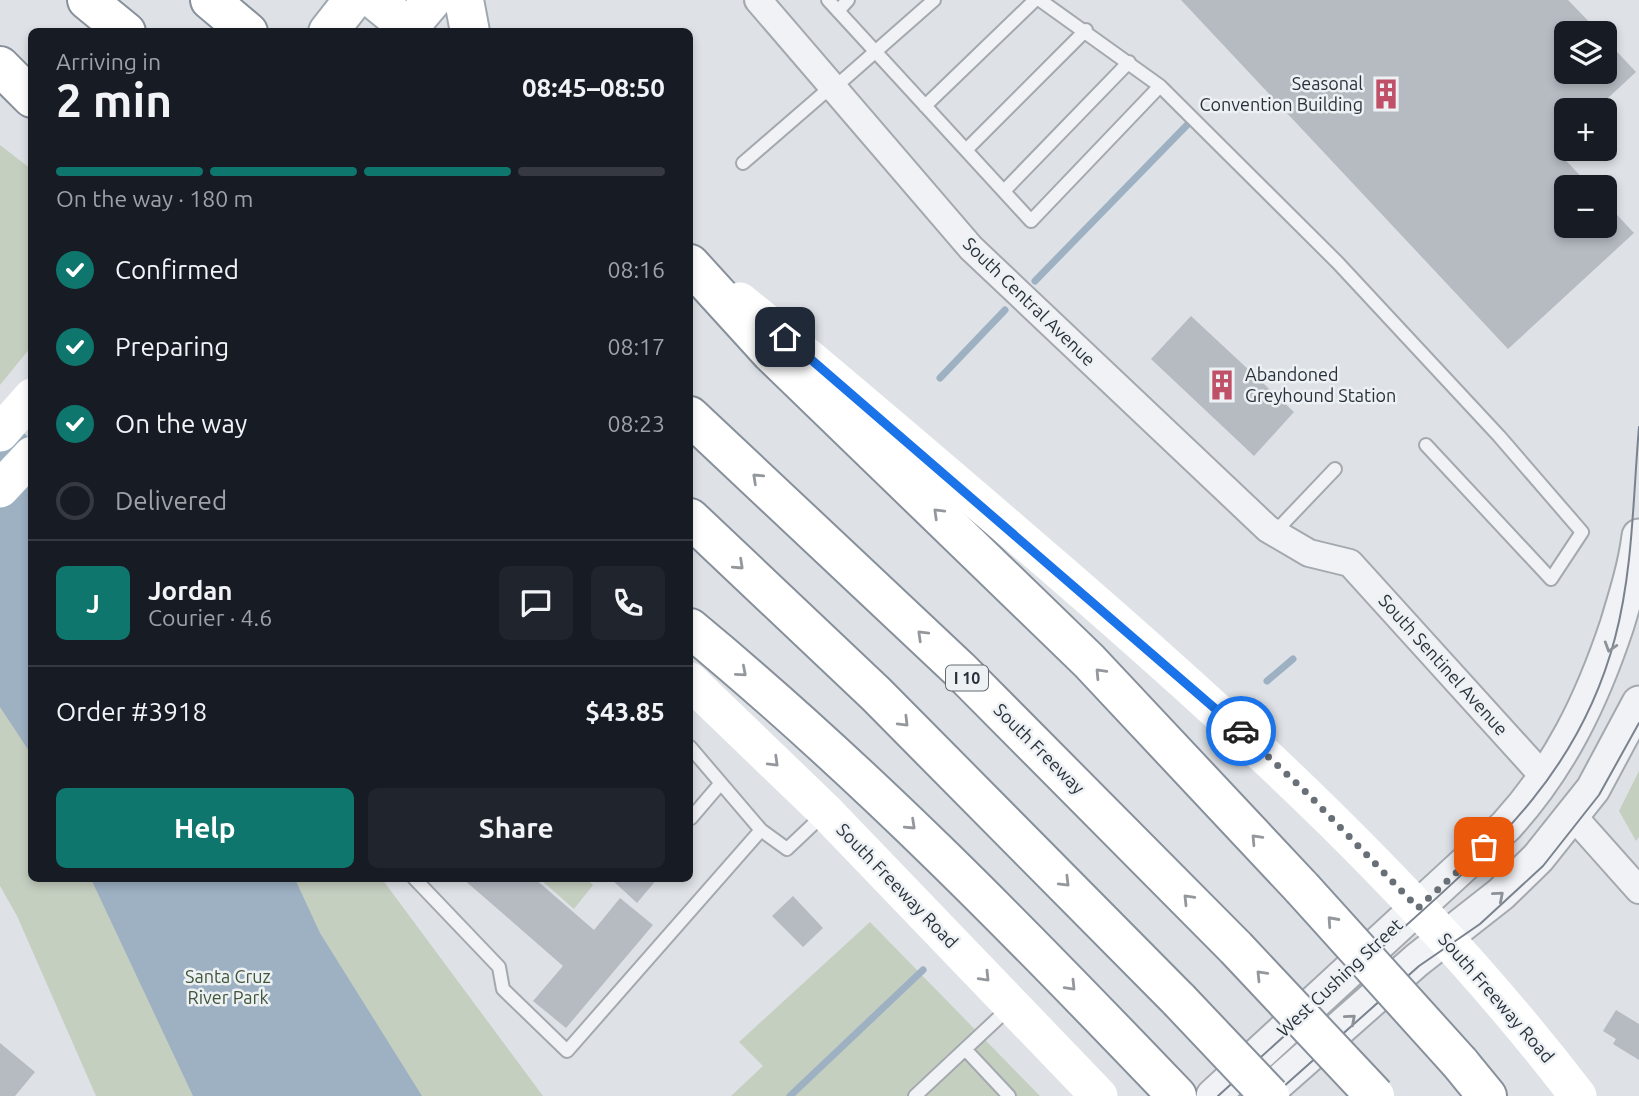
<!DOCTYPE html>
<meta charset="utf-8">
<style>
body{margin:0;font-family:Ubuntu,sans-serif;background:#20242c;color:#f1f3f6;height:100vh;display:flex;flex-direction:column;font-size:26px;white-space:nowrap}
*{box-sizing:border-box;margin:0}
p{font-size:23px;color:#9ea1a6}
.icon{flex:none;width:38px;height:38px;fill:none;stroke:currentColor;stroke-width:2;stroke-linecap:round;stroke-linejoin:round}
.map{position:relative;flex:1;overflow:hidden}
.drawer{position:absolute;left:28px;top:28px;width:665px;height:854px;display:flex;flex-direction:column;background:#171b24;border-radius:10px;box-shadow:0 4px 10px #0003}
.drawer>*{flex:none}
.tools{position:absolute;left:1554px;top:21px;display:grid;gap:14px}
.tools a{display:grid;place-items:center;width:63px;height:63px;border-radius:10px;background:#171b24;box-shadow:0 4px 10px #0003;font-size:35px}
.pin{position:absolute;display:grid;place-items:center;width:60px;height:60px;color:#fff;margin:-30px;border-radius:14px;box-shadow:0 4px 10px #0006}
.courier{position:absolute;display:grid;place-items:center;width:70px;height:70px;margin:-35px;border:5px solid #1a73e8;border-radius:50%;background:#fff;color:#222;box-shadow:0 2px 9px #0007}
.summary em{font-style:normal;font-weight:700}
.summary div{display:flex;flex-direction:column-reverse}
.summary{display:flex;align-items:center;justify-content:space-between;height:119px;padding:0 28px}
h1{font-size:46px;font-weight:700;line-height:52px}
.bar{display:grid;grid-template-columns:repeat(4,1fr);gap:10px 7px;align-content:center;height:84px;padding:0 28px}
.bar i{height:9px;border-radius:5px;background:#363941}
.bar .active{background:#0f766e}
.bar p{grid-column:span 4}
.line{display:flex;align-items:center;gap:18px;padding:0 28px;border-top:2px solid #363941}
.line div{flex:1}
.round{display:grid;place-items:center;flex:none;width:74px;height:74px;border-radius:10px;background:#20242c}
ol{padding:0 28px;list-style:none}
li{display:flex;align-items:center;gap:21px;height:77px}
li p{margin-inline-start:auto}
li .icon{padding:7px;border-radius:50%;background:#0f766e;color:#fff;stroke-width:4}
li:last-child{color:#9ea1a6}
li i{width:38px;height:38px;border:4px solid #363941;border-radius:50%}
.cta{display:flex;gap:14px;margin-top:auto;padding:14px 28px}
.cta a{flex:1;height:80px;border-radius:10px;background:#0f766e;color:#fff;font-size:28px;font-weight:700;line-height:80px;text-align:center}
.cta a+a{background:#20242c;color:#f1f3f6}
.map>svg:first-child{display:block}
.green{fill:#c5cfc0}
.water{fill:#9db1c3}
.lines{fill:none;stroke-linecap:round;stroke-linejoin:round}
.stream{stroke:#9db1c3;stroke-width:7}
.building{fill:#b6bbc2}
.service-casing{stroke:#a4a9af;stroke-width:16}
.minor-casing{stroke:#a4a9af;stroke-width:30}
.tertiary-casing{stroke:#a4a9af;stroke-width:37}
.primary-casing{stroke:#9fa7b0;stroke-width:42}
.motorway-casing{stroke:#87909b;stroke-width:42}
.service{stroke:#f0f2f5;stroke-width:12}
.minor{stroke:#f0f2f5;stroke-width:26}
.tertiary{stroke:#f0f2f5;stroke-width:33}
.secondary{stroke:#fff;stroke-width:37}
.primary{stroke:#fff;stroke-width:38}
.motorway{stroke:#fff;stroke-width:38}
.tram{stroke:#79828e;stroke-width:2}
.motorway-bridge-casing{stroke:#87909b;stroke-width:42;stroke-linecap:butt}
.motorway-bridge{stroke:#fff;stroke-width:38}
.oneway{stroke:#94989d}
.oneway2{stroke:#8c9298}
.done{stroke:#686f77;stroke-width:7;stroke-dasharray:0 12.6}
.route{stroke:#1a73e8;stroke-width:9}
.labels{text-anchor:middle;stroke-width:5;stroke-linejoin:round;paint-order:stroke}
.shield{fill:#edf1f4;stroke:#646b72;stroke-width:2}
.shield-label{font-size:16px;font-weight:bold;fill:#29313b}
.poi-label{font-size:18px;fill:#29313b;stroke:#edf1f4;text-anchor:end}
.street-label{font-size:18px;fill:#29313b;stroke:#edf1f4}
.park-label{font-size:18px;fill:#3f5538;stroke:#edf1f4}
</style>
<div class="map">
<svg width="1639" height="1096" viewBox="0 0 1639 1096">
<rect width="100%" height="100%" fill="#dee2e6"/>
<path class="green" d="M0 145 31 169V347L0 385Z
M31 506 32 878 382 879 543 1096H96L17 916 0 886V543Z
M1639 771V837L1636 841 1619 811Z
M540 879H586L593 885 574 909Z
M870 922 1040 1096H731L763 1066 739 1042Z"/>
<path class="water" d="M0 409 31 440V754L0 707Z
M91 879H295L320 933 422 1096H193Z"/>
<g class="lines">
<path class="stream" d="M1035 281 1188 124
M940 378 1005 310
M1267 681 1293 659
M790 1096 923 970"/>
</g>
<path class="building" d="M1181 0H1568L1600 33H1566V72H1605V39L1636 72 1595 110H1566V137L1554 148 1591 187H1566V226H1605V202L1634 233 1508 349Z
M1191 316 1294 412 1254 456 1151 359Z
M462 878H534L594 930 620 898 653 925 566 1028 533 1001 563 966Z
M610 878H658L637 903Z
M793 896 823 928 803 947 772 916Z
M1616 1010 1639 1024V1060L1613 1044 1616 1039 1603 1031Z
M0 1043 35 1072 15 1096H0Z"/>
<g class="lines">
<g class="service-casing">
<path id="service" d="M828 0 1031 221 1160 86 1040 0
M838 11 848 0
M1160 86 1338 263 1499 436 1582 532 1551 579 1426 445
M834 88 934 0
M925 106 1035 0
M966 150 1086 30
M743 163 832 86
M1004 191 1129 62
M1274 533 1335 469
M690 747 761 830 787 849 823 815
M691 818 721 783
M414 878 499 967 503 989 567 1051 761 830
M965 1049 1009 1096
M915 1096 1009 1008"/>
</g>
<g class="minor-casing">
<path id="minor" d="M758 0 971 248 1268 529 1309 553 1350 563 1545 778
M1573 816 1639 890"/>
</g>
<g class="tertiary-casing">
<path id="tertiary" d="M1213 1096 1506 826C1560 767 1592 700 1617 625 1626 595 1635 567 1639 536
M1263 1096 1417 960 1501 894 1538 858 1593 789 1639 703"/>
</g>
<g class="primary-casing">
<path id="primary" d="M375 0 414 32
M464 0 470 32
M328 32 353 0
M405 32 432 0"/>
</g>
<g class="motorway-casing">
<path id="motorway" d="M87 0 126 32
M210 0 248 32
M0 66 32 98
M690 264 771 353 1089 661 1302 888
M690 416 959 669 1236 948
M690 518 876 694 1179 1000
M690 628C864 772 1021 933 1177 1096
M1460 1063 1487 1096"/>
</g>
<use href="#service" class="service"/>
<use href="#minor" class="minor"/>
<use href="#tertiary" class="tertiary"/>
<path class="secondary" d="M740 301C849 390 954 481 1060 572 1247 734 1427 899 1578 1096
M0 433 32 397
M0 489 32 455
M690 681 826 812 1099 1096"/>
<use href="#primary" class="primary"/>
<use href="#motorway" class="motorway"/>
<path class="tram" d="M1218 1096C1276 1044 1333 991 1391 939 1491 849 1579 775 1615 638 1633 570 1633 497 1639 427
M1273 1096 1419 966 1480 924 1543 866 1599 795 1639 723"/>
<g class="motorway-bridge-casing">
<path id="motorway-bridge" d="M1302 888 1460 1063
M1236 948 1375 1096
M1179 1000 1270 1096"/>
</g>
<use href="#motorway-bridge" class="motorway-bridge"/>
</g>
<defs><path id="oneway-chevron" d="M-2-3.5L2.5 0L-2 3.5" fill="none" stroke-width="1.6" stroke-linecap="round" stroke-linejoin="round" transform="scale(1.75)"/></defs>
<g class="oneway">
<use href="#oneway-chevron" transform="translate(757 478) rotate(-137)"/>
<use href="#oneway-chevron" transform="translate(938 513) rotate(-136)"/>
<use href="#oneway-chevron" transform="translate(739 565) rotate(43)"/>
<use href="#oneway-chevron" transform="translate(922 635) rotate(-136)"/>
<use href="#oneway-chevron" transform="translate(742 672) rotate(41)"/>
<use href="#oneway-chevron" transform="translate(1100 673) rotate(-133)"/>
<use href="#oneway-chevron" transform="translate(904 722) rotate(45)"/>
<use href="#oneway-chevron" transform="translate(774 762) rotate(44)"/>
<use href="#oneway-chevron" transform="translate(911 825) rotate(43)"/>
<use href="#oneway-chevron" transform="translate(1256 839) rotate(-133)"/>
<use href="#oneway-chevron" transform="translate(1065 882) rotate(45)"/>
<use href="#oneway-chevron" transform="translate(1188 899) rotate(-134)"/>
<use href="#oneway-chevron" transform="translate(1332 921) rotate(-132)"/>
<use href="#oneway-chevron" transform="translate(1261 975) rotate(-134)"/>
<use href="#oneway-chevron" transform="translate(985 977) rotate(46)"/>
<use href="#oneway-chevron" transform="translate(1071 986) rotate(46)"/>
</g>
<g class="oneway2">
<use href="#oneway-chevron" transform="translate(1610 647) rotate(107)"/>
<use href="#oneway-chevron" transform="translate(1499 896) rotate(-41)"/>
<use href="#oneway-chevron" transform="translate(1351 1019) rotate(-41)"/>
</g>
<g class="lines">
<path class="done" d="M1241 731 1309 795 1418 908 1484 847"/>
<path class="route" d="M785 337 1241 731"/>
</g>
<defs>
<g id="building-bare" transform="scale(2.415)"><path d="M-4-6H4V6H1V3H-1V6H-4ZM-2.5-4.3h1.7v1.8h-1.7ZM.8-4.3h1.7v1.8H.8ZM-2.5-1h1.7V.8h-1.7ZM.8-1h1.7V.8H.8Z" fill="#bf5067" stroke="#edf1f4" stroke-width="2.5" paint-order="stroke"/></g>
</defs>
<g fill-rule="evenodd">
<use href="#building-bare" x="1386" y="94"/>
<use href="#building-bare" x="1222" y="385"/>
</g>
<g class="labels">
<rect class="shield" x="946" y="665.5" width="42" height="25" rx="5"/>
<g class="shield-label">
<text x="967" y="684">I 10</text>
</g>
<g class="poi-label">
<text x="1363" y="90">Seasonal<tspan x="1363" dy="21">Convention Building</tspan></text>
<text x="1245" y="381" text-anchor="start">Abandoned<tspan x="1245" dy="21">Greyhound Station</tspan></text>
</g>
<g class="street-label">
<text transform="translate(1029 302) rotate(44)" y="6">South Central Avenue</text>
<text transform="translate(1443 665) rotate(48)" y="6">South Sentinel Avenue</text>
<text transform="translate(1039 749) rotate(45)" y="6">South Freeway</text>
<text transform="translate(897 886) rotate(46)" y="6">South Freeway Road</text>
<text transform="translate(1340 978) rotate(-43)" y="6">West Cushing Street</text>
<text transform="translate(1496 998) rotate(49)" y="6">South Freeway Road</text>
</g>
<g class="park-label">
<text x="228" y="983">Santa Cruz<tspan x="228" dy="21">River Park</tspan></text>
</g>
</g>
</svg>
<div class="tools">
<a><svg class="icon" aria-label="layers" viewBox="0 0 24 24"><path d="M12 4l9 5-9 5-9-5zM3 14l9 5 9-5"/></svg></a>
<a>+</a>
<a>−</a>
</div>
<div class="pin" style="left:1484px;top:847px;background:#ea580c"><svg class="icon" aria-label="bag" viewBox="0 0 24 24"><path d="M5 8h14l-1 12H6zM9 8a3 3 0 0 1 6 0"/></svg></div>
<div class="pin" style="left:785px;top:337px;background:#1f2937"><svg class="icon" aria-label="home" viewBox="0 0 24 24"><path d="M3 11l9-7 9 7M6 9v11h12V9"/></svg></div>
<div class="courier" style="left:1241px;top:731px"><svg class="icon" aria-label="car" viewBox="0 0 24 24"><path d="M5 17H2v-5l4-1 3-4h7l3 4 3 1v5h-3M9 17h6M6 11h13"/><circle cx="7" cy="17" r="2"/><circle cx="17" cy="17" r="2"/></svg></div>
<section class="drawer">
<div class="summary"><div><h1>2 min</h1><p>Arriving in</p></div><em>08:45–08:50</em></div>
<div class="bar"><i class="active"></i><i class="active"></i><i class="active"></i><i></i><p>On the way · 180 m</p></div>
<ol>
<li><svg class="icon" aria-label="check" viewBox="0 0 24 24"><path d="M5 12l5 5 9-10"/></svg>Confirmed<p>08:16</p></li>
<li><svg class="icon" aria-label="check" viewBox="0 0 24 24"><path d="M5 12l5 5 9-10"/></svg>Preparing<p>08:17</p></li>
<li><svg class="icon" aria-label="check" viewBox="0 0 24 24"><path d="M5 12l5 5 9-10"/></svg>On the way<p>08:23</p></li>
<li><i></i>Delivered</li>
</ol>
<div class="line" style="height:126px"><b class="round" style="background:#0f766e;color:#fff">J</b><div><b>Jordan</b><p>Courier · 4.6</p></div><a class="round"><svg class="icon" aria-label="chat" viewBox="0 0 24 24"><path d="M4 5h16v11H9l-5 4z"/></svg></a><a class="round"><svg class="icon" aria-label="phone" viewBox="0 0 24 24"><path d="M5 4h4l2 5-3 2q2 4 5 5l2-3 5 2v4C11 20 4 13 5 4z"/></svg></a></div>
<div class="line" style="height:91px"><div>Order #3918</div><b>$43.85</b></div>
<div class="cta"><a>Help</a><a>Share</a></div>
</section>
</div>
